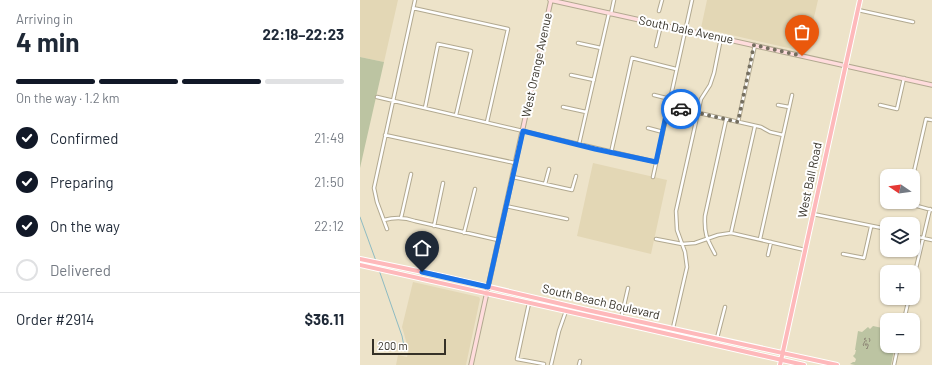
<!DOCTYPE html>
<meta charset="utf-8">
<style>
body{margin:0;font-family:Barlow,sans-serif;background:#f2f2f3;color:#1f2937;height:100vh;display:flex;flex-direction:column;font-size:15px;white-space:nowrap}
*{box-sizing:border-box;margin:0}
p{font-size:13px;color:#747a83}
.icon{flex:none;width:22px;height:22px;fill:none;stroke:currentColor;stroke-width:2;stroke-linecap:round;stroke-linejoin:round}
.map{position:relative;flex:1;overflow:hidden}
.side{display:flex;flex-direction:column;background:#fff;width:360px}
.side>*{flex:none}
.needle{width:26px;rotate:283deg}
.controls{position:absolute;left:520px;top:169px;display:grid;gap:8px}
.controls a{display:grid;place-items:center;width:40px;height:40px;border-radius:8px;background:#fff;box-shadow:0 1px 3px #0004;font-size:20px}
.scale{position:absolute;left:12px;bottom:10px;width:74px;box-sizing:border-box;padding-left:4px;border:2px solid #353127;border-top:0;font-size:11px;line-height:14px;white-space:nowrap;color:#353127;-webkit-text-stroke:3px #fff;paint-order:stroke}
.pin{position:absolute;display:grid;place-items:center;width:34px;height:34px;color:#fff;margin:-41px -17px;border-radius:50% 50% 50% 0;rotate:-45deg;box-shadow:0 0 4px #0007}
.pin .icon{rotate:45deg}
.courier{position:absolute;display:grid;place-items:center;width:40px;height:40px;margin:-20px;border:3px solid #1a73e8;border-radius:50%;background:#fff;color:#222;box-shadow:0 1px 5px #0007}
.overview em{font-style:normal;font-weight:700}
.overview div{display:flex;flex-direction:column-reverse}
.overview{display:flex;align-items:center;justify-content:space-between;height:68px;padding:0 16px}
h1{font-size:26px;font-weight:700;line-height:30px}
.bar{display:grid;grid-template-columns:repeat(4,1fr);gap:6px 4px;align-content:center;height:48px;padding:0 16px}
.bar i{height:5px;border-radius:3px;background:#e0e1e3}
.bar .current{background:#111827}
.bar p{grid-column:span 4}
.line{display:flex;align-items:center;gap:10px;padding:0 16px;border-top:1px solid #e0e1e3}
.line div{flex:1}
ol{padding:0 16px;list-style:none}
li{display:flex;align-items:center;gap:12px;height:44px}
li p{margin-inline-start:auto}
li .icon{padding:4px;border-radius:50%;background:#111827;color:#fff;stroke-width:4}
li:last-child{color:#747a83}
li i{width:22px;height:22px;border:2px solid #e0e1e3;border-radius:50%}
main{display:flex;flex:1;min-height:0}
.map>svg:first-child{display:block}
.built{fill:#e3d7b5}
.green{fill:#bcc4a2}
.lines{fill:none;stroke-linecap:round;stroke-linejoin:round}
.stream{stroke:#8ebbc2;stroke-width:1}
.street-casing{stroke:#b2a990;stroke-width:4.5}
.secondary-casing{stroke:#b2a990;stroke-width:5.5}
.primary-casing{stroke:#fff;stroke-width:6}
.street{stroke:#fff;stroke-width:2.5}
.secondary{stroke:#ffdcdd;stroke-width:3.5}
.primary{stroke:#feb9bb;stroke-width:4}
.rail{stroke:#8f8877;stroke-width:1;stroke-dasharray:6 3;stroke-linecap:butt}
.done{stroke:#756f60;stroke-width:4;stroke-dasharray:0 7.2}
.route{stroke:#1a73e8;stroke-width:5}
.labels{text-anchor:middle;stroke-width:4;stroke-linejoin:round;paint-order:stroke}
.street-label{font-size:12px;fill:#353127;stroke:#fff}
</style>
<main>
<section class="side">
<div class="overview"><div><h1>4 min</h1><p>Arriving in</p></div><em>22:18–22:23</em></div>
<div class="bar"><i class="current"></i><i class="current"></i><i class="current"></i><i></i><p>On the way · 1.2 km</p></div>
<ol>
<li><svg class="icon" aria-label="check" viewBox="0 0 24 24"><path d="M5 12l5 5 9-10"/></svg>Confirmed<p>21:49</p></li>
<li><svg class="icon" aria-label="check" viewBox="0 0 24 24"><path d="M5 12l5 5 9-10"/></svg>Preparing<p>21:50</p></li>
<li><svg class="icon" aria-label="check" viewBox="0 0 24 24"><path d="M5 12l5 5 9-10"/></svg>On the way<p>22:12</p></li>
<li><i></i>Delivered</li>
</ol>
<div class="line" style="height:52px"><div>Order #2914</div><b>$36.11</b></div>
</section>
<div class="map">
<svg width="572" height="365" viewBox="0 0 572 365">
<rect width="100%" height="100%" fill="#ede3c9"/>
<path class="built" d="M0 0H38L24 62 0 57Z
M347 0H458L446 52 341 28Z
M233 163 307 180 291 254 217 236Z
M53 282 119 297 120 299 106 365H36L38 355 47 357 49 349 48 348 42 327Z"/>
<path class="green" d="M0 57 24 62 0 168Z
M513 326 527 329V346H535L531 365H495L490 364 493 362H495L496 359 493 356 495 354 496 350H495L498 331 502 332 508 327 510 329Z"/>
<g class="lines">
<path class="stream" d="M0 217 16 261
M19 270 42 336 45 351"/>
<g class="street-casing">
<path id="street" d="M53 8 148 29 127 122
M498 10 553 22
M299 11 302 0
M251 14 254 0
M218 43 241 48
M296 46 301 25
M211 75 234 80
M294 95 310 99
M17 97 296 162
M418 105 429 107
M520 105 537 109 544 78
M308 106 401 127 410 132 423 135
M203 107 226 112
M65 108 78 44 111 51 96 115
M378 122 395 45
M288 128 303 132
M25 135 155 163
M219 144 249 13
M251 153 272 58 316 69
M553 176 566 119 572 120
M153 177 212 190 216 176
M293 177 332 0
M185 184 189 169
M547 202 546 203 572 210
M146 206 207 219
M453 214 527 229
M41 218 51 174
M24 220C35 217 44 217 55 221L138 240
M74 226 83 183
M27 229 17 202 14 188 55 0
M104 233 115 189
M371 233 395 126
M553 236 572 240
M296 239 322 244 335 243 358 235 371 233 445 250
M400 239 432 95
M355 254C347 239 344 234 345 216L366 120
M483 254 504 258 511 227
M408 255 411 242
M553 281 570 209
M169 303 157 359 184 364
M544 320 549 298
M260 323 268 288
M313 328 327 267 325 252 317 230 316 211 341 99 350 85 354 73 361 38
M357 338 365 307
M191 365 199 331 206 311
M219 365 220 361
M534 365 538 346"/>
</g>
<g class="secondary-casing">
<path id="secondary" d="M190 0 572 85
M111 365 191 0"/>
</g>
<g class="primary-casing">
<path id="primary" d="M0 259 82 276 227 310 477 365
M0 265 260 323 444 365
M420 365 500 0"/>
</g>
<use href="#street" class="street"/>
<use href="#secondary" class="secondary"/>
<use href="#primary" class="primary"/>
<path class="rail" d="M506 338 504 339 508 342 507 345H505L507 342 505 341 503 345 507 349 510 340 509 338"/>
</g>
<g class="lines">
<path class="done" d="M321 109 378 122 394 45 442 56"/>
<path class="route" d="M62 272 128 287 163 131 235 149 296 162 308 106 321 109"/>
</g>
<g class="labels">
<g class="street-label">
<text transform="translate(326 30) rotate(12)" y="4">South Dale Avenue</text>
<text transform="translate(177 65) rotate(-78)" y="4">West Orange Avenue</text>
<text transform="translate(450 180) rotate(-78)" y="4">West Ball Road</text>
<text transform="translate(241 302) rotate(13)" y="4">South Beach Boulevard</text>
</g>
</g>
</svg>
<div class="controls">
<a><svg class="needle" viewBox="-14 -14 28 28"><path d="M0-13l5 13h-10z" fill="#e53935"/><path d="M0 13l5-13h-10z" fill="#747a83"/></svg></a>
<a><svg class="icon" aria-label="layers" viewBox="0 0 24 24"><path d="M12 4l9 5-9 5-9-5zM3 14l9 5 9-5"/></svg></a>
<a>+</a>
<a>−</a>
</div>
<div class="scale">200 m</div>
<div class="pin" style="left:442px;top:56px;background:#ea580c"><svg class="icon" aria-label="bag" viewBox="0 0 24 24"><path d="M5 8h14l-1 12H6zM9 8a3 3 0 0 1 6 0"/></svg></div>
<div class="pin" style="left:62px;top:272px;background:#1f2937"><svg class="icon" aria-label="home" viewBox="0 0 24 24"><path d="M3 11l9-7 9 7M6 9v11h12V9"/></svg></div>
<div class="courier" style="left:321px;top:109px"><svg class="icon" aria-label="car" viewBox="0 0 24 24"><path d="M5 17H2v-5l4-1 3-4h7l3 4 3 1v5h-3M9 17h6M6 11h13"/><circle cx="7" cy="17" r="2"/><circle cx="17" cy="17" r="2"/></svg></div>
</div>
</main>
